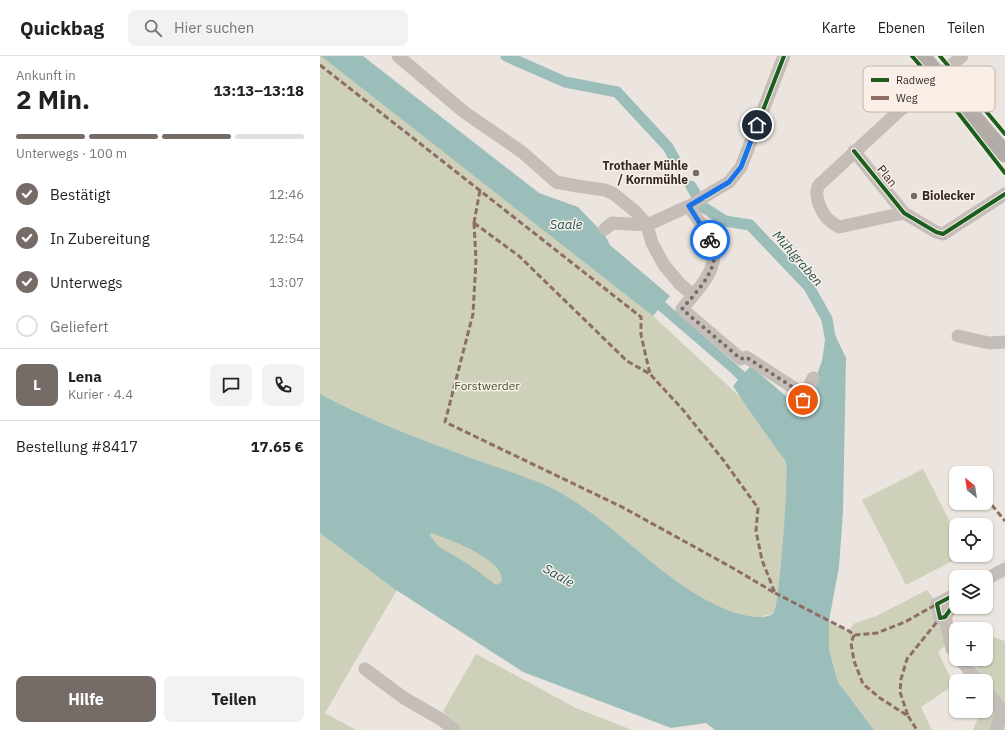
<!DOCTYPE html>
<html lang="de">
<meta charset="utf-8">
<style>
body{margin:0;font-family:"IBM Plex Sans",sans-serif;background:#f2f2f2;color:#222;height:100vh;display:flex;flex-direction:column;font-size:15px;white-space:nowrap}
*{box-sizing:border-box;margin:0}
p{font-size:13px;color:#767676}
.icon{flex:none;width:22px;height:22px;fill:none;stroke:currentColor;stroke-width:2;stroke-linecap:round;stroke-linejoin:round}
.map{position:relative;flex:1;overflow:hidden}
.details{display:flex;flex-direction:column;background:#fff;width:320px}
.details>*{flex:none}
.needle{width:26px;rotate:330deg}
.tools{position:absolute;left:629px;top:410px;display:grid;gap:8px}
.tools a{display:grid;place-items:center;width:44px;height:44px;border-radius:8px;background:#fff;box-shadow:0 1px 3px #0004;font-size:20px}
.pin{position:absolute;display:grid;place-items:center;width:34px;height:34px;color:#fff;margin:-17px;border:2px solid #fff;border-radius:50%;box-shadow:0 1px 4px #0007}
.courier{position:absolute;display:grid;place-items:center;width:40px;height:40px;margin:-20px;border:3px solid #1a73e8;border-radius:50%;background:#fff;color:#222;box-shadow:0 1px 5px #0007}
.head em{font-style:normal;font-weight:700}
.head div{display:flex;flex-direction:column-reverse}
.head{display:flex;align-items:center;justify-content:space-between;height:68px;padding:0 16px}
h1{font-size:26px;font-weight:700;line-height:30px}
.bar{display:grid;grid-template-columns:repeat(4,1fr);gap:6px 4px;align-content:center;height:48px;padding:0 16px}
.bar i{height:5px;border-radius:3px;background:#e0e0e0}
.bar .current{background:#756b67}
.bar p{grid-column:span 4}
.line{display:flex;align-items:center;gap:10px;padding:0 16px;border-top:1px solid #e0e0e0}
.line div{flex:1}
.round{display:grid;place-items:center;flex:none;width:42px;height:42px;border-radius:8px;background:#f2f2f2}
ol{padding:0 16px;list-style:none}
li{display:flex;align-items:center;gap:12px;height:44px}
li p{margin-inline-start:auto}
li .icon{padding:4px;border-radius:50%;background:#756b67;color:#fff;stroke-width:4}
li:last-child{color:#767676}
li i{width:22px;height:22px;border:2px solid #e0e0e0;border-radius:50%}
.primary-button{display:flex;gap:8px;margin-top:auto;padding:8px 16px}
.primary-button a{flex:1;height:46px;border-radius:8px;background:#756b67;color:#fff;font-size:16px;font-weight:700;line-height:46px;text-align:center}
.primary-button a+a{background:#f2f2f2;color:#222}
header{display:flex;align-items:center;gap:24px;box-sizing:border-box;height:56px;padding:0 20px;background:#fff;border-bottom:1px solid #e0e0e0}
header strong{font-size:19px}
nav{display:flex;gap:22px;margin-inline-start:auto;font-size:14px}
.search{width:280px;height:36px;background:#f2f2f2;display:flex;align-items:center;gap:10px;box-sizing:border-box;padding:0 14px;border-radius:8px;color:#767676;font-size:15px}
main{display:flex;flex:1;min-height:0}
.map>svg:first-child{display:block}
.green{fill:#ced0b9}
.water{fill:#9cbebb;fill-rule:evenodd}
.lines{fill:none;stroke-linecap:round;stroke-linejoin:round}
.canal{stroke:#9cbebb;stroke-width:11}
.minor{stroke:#c4bdb8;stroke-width:13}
.major{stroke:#b3aca7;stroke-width:17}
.tram{stroke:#aca6a2;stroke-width:1}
.quiet{stroke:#8d6e63;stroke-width:3;stroke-dasharray:6 3;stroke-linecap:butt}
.cycleway-casing{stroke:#f9efe6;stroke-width:6}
.cycleway{stroke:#1b5e20;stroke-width:4}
.done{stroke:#756b67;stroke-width:4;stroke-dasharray:0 7.2}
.route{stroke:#1a73e8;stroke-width:5}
.poi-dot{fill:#756b67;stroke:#f9efe6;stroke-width:1.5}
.labels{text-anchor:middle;stroke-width:3;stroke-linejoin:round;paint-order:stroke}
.poi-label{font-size:12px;font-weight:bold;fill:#352a27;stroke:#f9efe6;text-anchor:end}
.street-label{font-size:12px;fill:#352a27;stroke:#f9efe6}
.park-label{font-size:12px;fill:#47522b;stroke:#f9efe6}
.water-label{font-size:13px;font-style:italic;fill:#1e5555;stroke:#f9efe6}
.key{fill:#f9efe6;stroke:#beb4ad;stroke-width:1}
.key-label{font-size:11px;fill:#352a27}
</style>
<header>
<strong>Quickbag</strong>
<div class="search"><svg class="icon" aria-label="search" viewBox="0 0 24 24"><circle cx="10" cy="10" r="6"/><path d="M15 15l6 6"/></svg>Hier suchen</div>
<nav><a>Karte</a><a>Ebenen</a><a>Teilen</a></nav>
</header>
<main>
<section class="details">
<div class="head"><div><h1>2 Min.</h1><p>Ankunft in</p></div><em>13:13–13:18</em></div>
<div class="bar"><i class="current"></i><i class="current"></i><i class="current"></i><i></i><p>Unterwegs · 100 m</p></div>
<ol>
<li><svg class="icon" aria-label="check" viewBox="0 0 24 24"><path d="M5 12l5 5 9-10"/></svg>Bestätigt<p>12:46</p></li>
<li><svg class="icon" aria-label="check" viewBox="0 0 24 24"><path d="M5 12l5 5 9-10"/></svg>In Zubereitung<p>12:54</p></li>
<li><svg class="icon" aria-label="check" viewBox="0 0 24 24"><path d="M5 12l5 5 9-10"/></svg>Unterwegs<p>13:07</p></li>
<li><i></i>Geliefert</li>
</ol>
<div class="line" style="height:72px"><b class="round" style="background:#756b67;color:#fff">L</b><div><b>Lena</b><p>Kurier · 4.4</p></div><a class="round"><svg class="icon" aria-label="chat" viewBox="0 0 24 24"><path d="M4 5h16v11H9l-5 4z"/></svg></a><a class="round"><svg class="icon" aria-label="phone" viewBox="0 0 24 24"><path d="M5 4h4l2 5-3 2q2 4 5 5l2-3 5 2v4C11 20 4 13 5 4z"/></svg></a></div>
<div class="line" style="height:52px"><div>Bestellung #8417</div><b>17.65 €</b></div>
<div class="primary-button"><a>Hilfe</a><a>Teilen</a></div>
</section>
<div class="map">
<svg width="685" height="674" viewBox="0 0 685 674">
<rect width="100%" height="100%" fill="#ece5df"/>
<path class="green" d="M0 0H11L333 260 418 339 425 333 466 408 470 453 455 555 451 558 433 563 156 531 0 375Z
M603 413 636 478V499H644L586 529 542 444Z
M0 477 77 534 5 657 36 674H0Z
M607 534 617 548 630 585 618 596 634 629 601 651 612 674H554L518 626 509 594V565L529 575 533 568 556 560Z
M666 579 685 585V674H653L661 655H666V651L679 643 650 603H666Z
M156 598 256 652 312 674H140L123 655Z"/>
<path class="water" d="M1 0H43L219 137 258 151 285 179 290 189 350 240 345 246 425 316 431 310 482 354 484 352 502 305 508 264 526 302 523 457 519 511 509 565V594L518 626 554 674H395L386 667 351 672 203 616 73 532 0 477V338C52 366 109 387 165 407 192 417 225 426 249 442 298 472 336 517 386 544 403 553 421 561 440 561 445 561 451 560 454 556 459 550 469 420 466 408 465 402 457 395 454 389 440 370 426 350 413 330L418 324 410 316 338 254 333 260ZM111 477C126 482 190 505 181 527L176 529C165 521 155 512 143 505 129 495 119 495 110 479Z"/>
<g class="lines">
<path class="canal" d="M186 0 245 26 297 36 348 91 355 104
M371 130 383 151 405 165 430 169 489 231 507 263 510 281"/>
<path class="minor" d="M78 0 144 56 202 96 236 126 257 130 285 134 294 138 316 156 327 169 332 187 344 209 360 228 373 239
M619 20 642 0
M534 95 584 157 616 176 623 178 685 138
M369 150C375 160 389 178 392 188 401 213 376 235 362 253L421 303 426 301 485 339 493 322
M584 157 519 171C515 169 511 166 508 163 501 156 493 138 499 129L578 56 621 22
M285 173 292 167 327 169 369 150 409 126 421 111 464 0
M638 280 669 287 685 286
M666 523 685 513
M636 538 617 548 620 562 625 561 636 545
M625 561 632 593 636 598
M640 603 658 625
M45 613 84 642 122 664 134 674
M666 635 685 658
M676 674 682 655"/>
<path class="major" d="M602 0 685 98"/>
<path class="tram" d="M599 0 685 102"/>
<path class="quiet" d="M0 9 321 261V279L330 318
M154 167 199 200 307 305 330 318 364 355 404 405 438 452 436 475 442 504 455 537 411 511 302 451 125 366 153 258 156 204Z
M154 167 160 134
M651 416 652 417
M666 442 685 465
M455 537 529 575 534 579 557 577 585 566 617 548
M534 579 531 587 534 605 543 628 560 642 588 660 580 636 581 623 587 603 620 562
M588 660 597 674"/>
<g class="cycleway-casing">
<path id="cycleway" d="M592 0 615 27 685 117
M620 0 685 78
M534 95 584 157 616 176 623 178 685 138
M385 141 409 126 421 111 464 0
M636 538 617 548 620 562 625 561 636 545"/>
</g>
<use href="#cycleway" class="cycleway"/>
</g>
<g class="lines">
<path class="done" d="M390 184C405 209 376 236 362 253L421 303 426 301 485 339 483 344"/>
<path class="route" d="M390 184 369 150 409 126 421 111 437 69"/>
</g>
<g class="poi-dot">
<circle cx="376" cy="117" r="4"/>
<circle cx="594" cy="140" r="4"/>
</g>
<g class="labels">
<g class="poi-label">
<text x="368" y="114">Trothaer Mühle<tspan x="368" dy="14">/ Kornmühle</tspan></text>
<text x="602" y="144" text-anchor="start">Biolecker</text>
</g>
<g class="street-label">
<text transform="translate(567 120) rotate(51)" y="4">Plan</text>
</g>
<g class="park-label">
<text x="167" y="334">Forstwerder</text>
</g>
<g class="water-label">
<text x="246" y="173">Saale</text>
<text transform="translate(478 202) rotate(49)" y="5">Mühlgraben</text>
<text transform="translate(239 519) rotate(30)" y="5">Saale</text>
</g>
</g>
<rect x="543" y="10" width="132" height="46" rx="6" class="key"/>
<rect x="551" y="22" width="18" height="4" fill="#1b5e20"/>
<rect x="551" y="40" width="18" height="4" fill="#8d6e63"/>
<g class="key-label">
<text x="576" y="28">Radweg</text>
<text x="576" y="46">Weg</text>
</g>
</svg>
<div class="tools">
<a><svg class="needle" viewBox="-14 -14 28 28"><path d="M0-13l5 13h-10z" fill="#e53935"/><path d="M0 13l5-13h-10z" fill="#767676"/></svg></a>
<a><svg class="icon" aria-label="locate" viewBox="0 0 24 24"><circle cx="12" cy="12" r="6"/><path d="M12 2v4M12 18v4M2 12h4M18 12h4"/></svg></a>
<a><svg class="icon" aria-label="layers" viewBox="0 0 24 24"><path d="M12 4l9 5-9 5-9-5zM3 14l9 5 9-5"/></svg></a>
<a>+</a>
<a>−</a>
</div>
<div class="pin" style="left:483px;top:344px;background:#ea580c"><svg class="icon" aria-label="bag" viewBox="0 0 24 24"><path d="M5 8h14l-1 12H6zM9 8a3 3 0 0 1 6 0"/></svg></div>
<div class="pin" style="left:437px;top:69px;background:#1f2937"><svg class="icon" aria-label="home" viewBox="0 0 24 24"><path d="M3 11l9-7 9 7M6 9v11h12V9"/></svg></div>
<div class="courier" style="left:390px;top:184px"><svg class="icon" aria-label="bike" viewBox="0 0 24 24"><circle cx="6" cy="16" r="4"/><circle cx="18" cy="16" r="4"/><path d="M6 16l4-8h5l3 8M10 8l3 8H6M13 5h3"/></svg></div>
</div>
</main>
